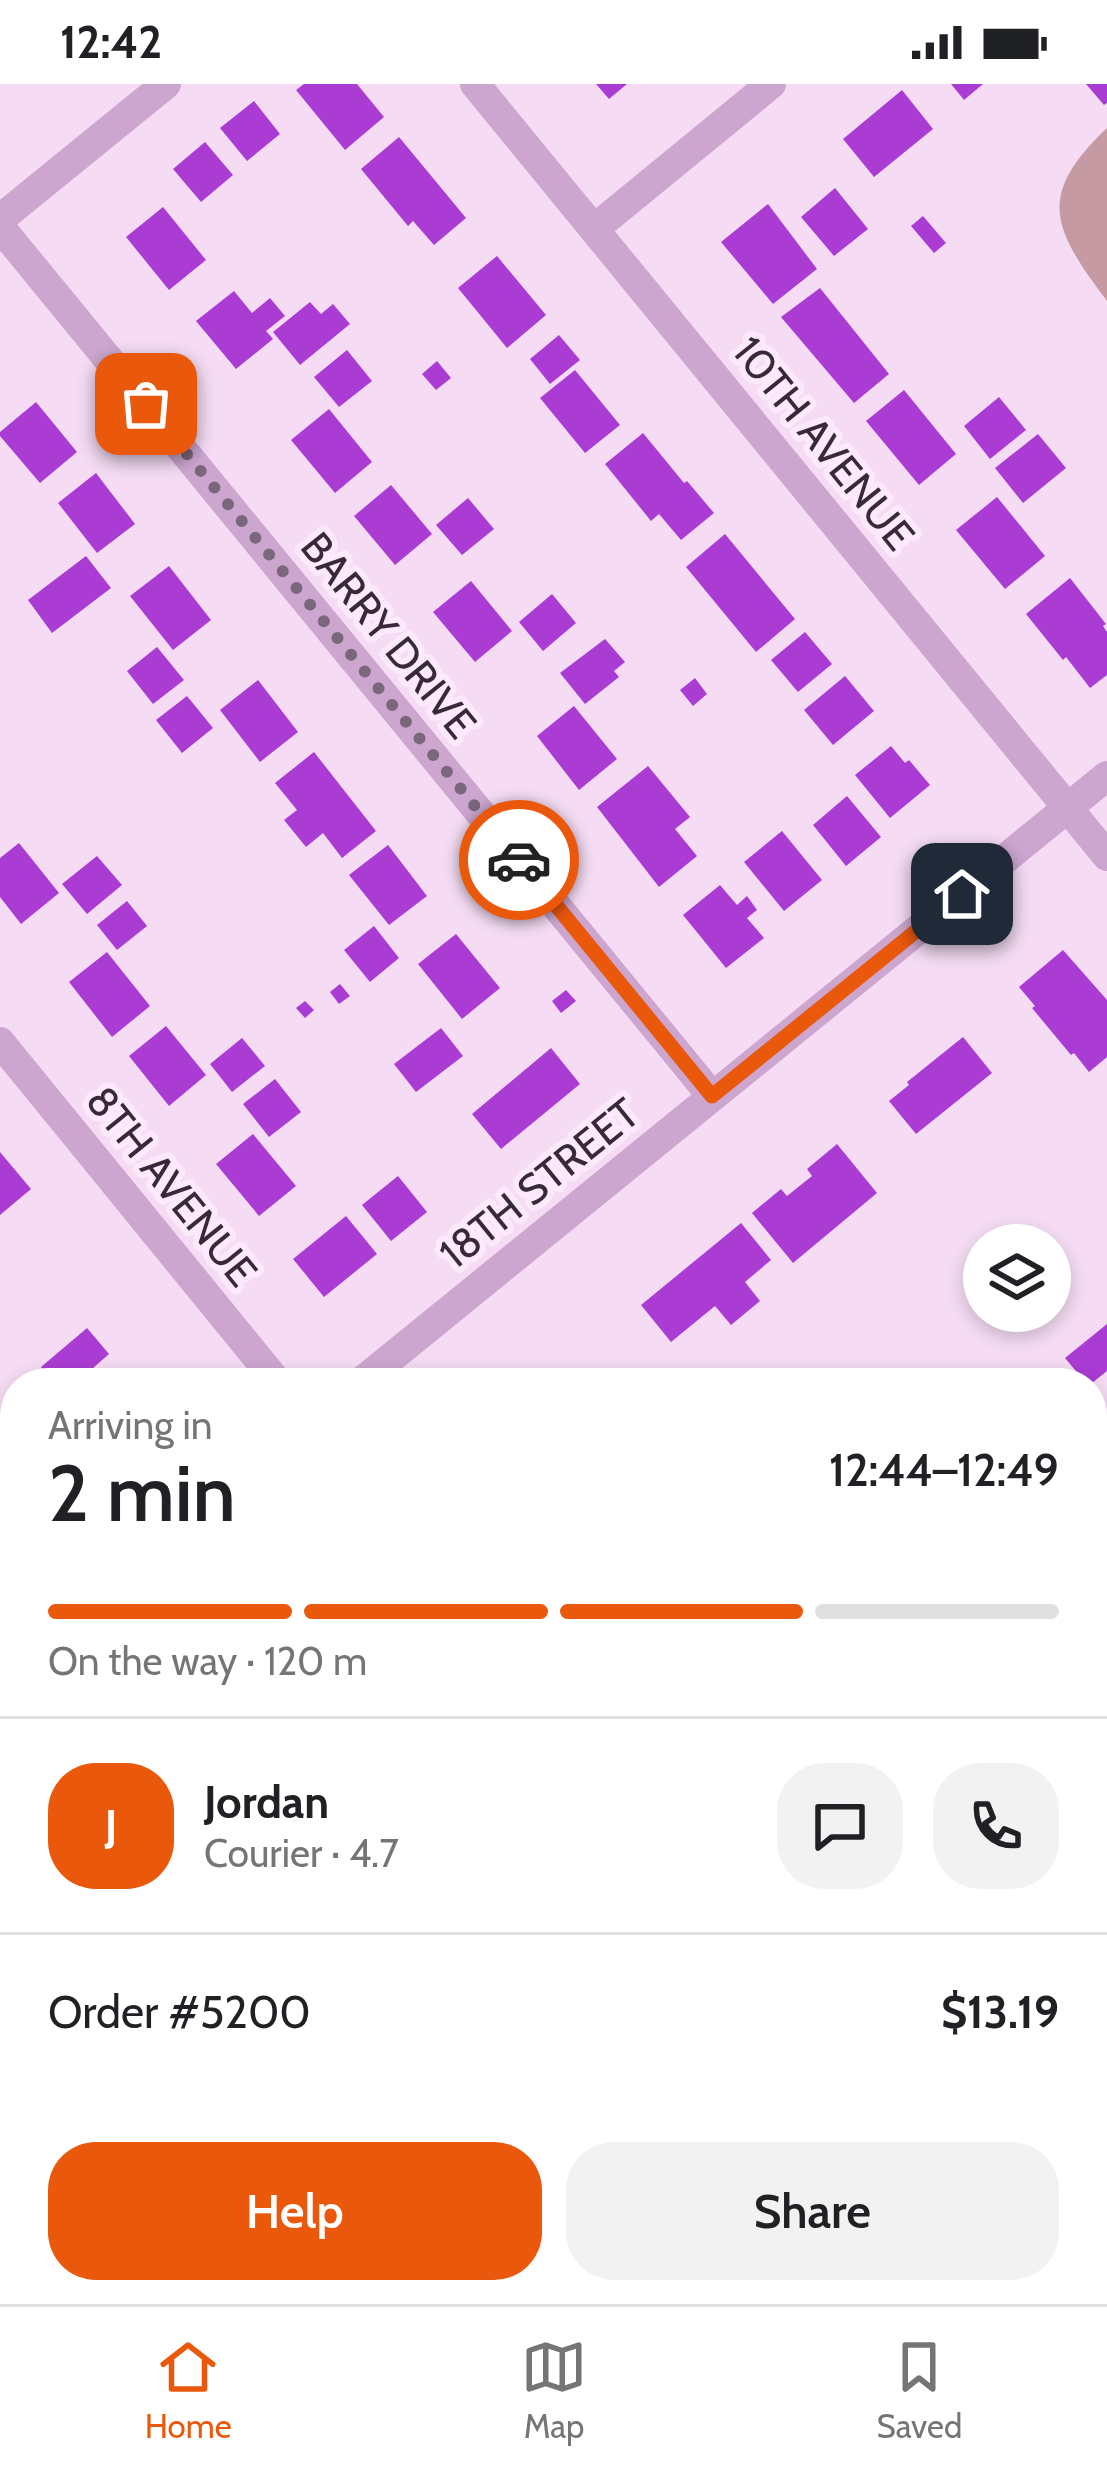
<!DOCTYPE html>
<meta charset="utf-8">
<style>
body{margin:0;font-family:Cabin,sans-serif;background:#f2f2f2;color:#202124;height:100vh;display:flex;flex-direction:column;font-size:45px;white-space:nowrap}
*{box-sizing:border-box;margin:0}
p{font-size:39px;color:#757577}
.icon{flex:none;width:66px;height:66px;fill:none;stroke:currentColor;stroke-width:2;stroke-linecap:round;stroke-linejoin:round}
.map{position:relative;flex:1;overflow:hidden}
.details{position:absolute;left:0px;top:1284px;width:1107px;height:936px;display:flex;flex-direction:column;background:#fff;border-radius:48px 48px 0 0;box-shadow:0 6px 18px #0003}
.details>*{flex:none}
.fabs{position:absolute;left:963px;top:1140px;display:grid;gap:24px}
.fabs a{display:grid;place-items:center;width:108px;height:108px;border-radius:50%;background:#fff;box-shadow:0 6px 18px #0003;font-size:60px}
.pin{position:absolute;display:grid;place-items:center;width:102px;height:102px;color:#fff;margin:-51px;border-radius:24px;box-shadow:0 6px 18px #0006}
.courier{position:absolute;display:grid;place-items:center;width:120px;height:120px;margin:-60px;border:9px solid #ea580c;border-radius:50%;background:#fff;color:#222;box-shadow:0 3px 15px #0007}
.head em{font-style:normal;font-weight:600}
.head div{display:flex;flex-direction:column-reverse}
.head{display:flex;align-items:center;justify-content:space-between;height:204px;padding:0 48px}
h1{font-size:78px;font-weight:600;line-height:90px}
.bar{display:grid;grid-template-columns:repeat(4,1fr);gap:18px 12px;align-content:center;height:144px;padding:0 48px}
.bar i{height:15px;border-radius:9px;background:#e0e0e0}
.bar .selected{background:#ea580c}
.bar p{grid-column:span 4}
.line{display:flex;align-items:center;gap:30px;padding:0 48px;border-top:3px solid #e0e0e0}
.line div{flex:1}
.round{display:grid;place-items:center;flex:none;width:126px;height:126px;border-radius:48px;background:#f2f2f2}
.action{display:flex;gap:24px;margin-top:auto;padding:24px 48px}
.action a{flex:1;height:138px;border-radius:48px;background:#ea580c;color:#fff;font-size:48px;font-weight:600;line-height:138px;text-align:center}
.action a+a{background:#f2f2f2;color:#202124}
.status{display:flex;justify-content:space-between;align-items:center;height:84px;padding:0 60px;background:#fff;direction:ltr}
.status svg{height:33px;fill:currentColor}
.tab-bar{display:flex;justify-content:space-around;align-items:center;height:168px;border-top:3px solid #e0e0e0;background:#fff;font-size:33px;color:#757577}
.tab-bar a{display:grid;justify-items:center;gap:6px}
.tab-bar .selected{color:#ea580c}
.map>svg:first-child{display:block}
.green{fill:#c69aa2}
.building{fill:#aa3cd3}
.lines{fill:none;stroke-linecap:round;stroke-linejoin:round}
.minor{stroke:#cca6cf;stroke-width:30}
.done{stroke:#7a677b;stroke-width:12;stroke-dasharray:0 21.6}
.route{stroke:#ea580c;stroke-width:15}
.labels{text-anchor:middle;stroke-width:12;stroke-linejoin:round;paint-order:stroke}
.street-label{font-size:42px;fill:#37283a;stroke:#fce9fb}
</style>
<div class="status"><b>12:42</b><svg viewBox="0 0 49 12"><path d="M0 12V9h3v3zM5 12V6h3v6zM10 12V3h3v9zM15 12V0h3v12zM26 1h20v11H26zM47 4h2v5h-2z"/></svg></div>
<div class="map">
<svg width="1107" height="2220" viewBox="0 0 1107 2220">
<rect width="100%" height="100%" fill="#f5dcf4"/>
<path class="green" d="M1107 44V217C1053 145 1035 112 1107 44Z"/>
<path class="building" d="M304 0H357L384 33 345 66 296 6Z
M596 0H627L609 15Z
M951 0H983L964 16Z
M1086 0H1107V19L1104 21Z
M902 6 933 45 874 93 843 55Z
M254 17 280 50 247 77 220 44Z
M399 53 466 134 434 161 413 137 408 142 361 85Z
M205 58 233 91 201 118 173 85Z
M835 104 868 145 834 172 801 133Z
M768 120 817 185 773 220 721 158Z
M163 123 206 176 169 206 126 153Z
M923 132 946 159 934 169 911 142Z
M497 172 546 231 507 264 458 204Z
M820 204 889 290 854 319 781 233Z
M234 207 252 229 270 214 285 232 266 247 273 255 236 285 196 237Z
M310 218 321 230 333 220 350 240 300 281 273 248Z
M559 251 580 276 550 300 530 275Z
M347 266 372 297 339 323 314 293Z
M437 277 451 294 436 306 422 290Z
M575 286 620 341 585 369 540 314Z
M904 306 956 370 919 401 866 337Z
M999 313 1026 346 990 375 964 342Z
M36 318 77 368 40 399 0 352V348Z
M329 325 372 378 335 409 291 356Z
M643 349 684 399 687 397 714 429 681 456 659 430 651 437 605 380Z
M1038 350 1066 384 1023 419 995 384Z
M96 389 135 440 97 469 58 419Z
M391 401 432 450 395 481 354 432Z
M997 413 1045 472 1005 505 956 446Z
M468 414 494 445 462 471 436 441Z
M725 450 795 535 756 568 686 483Z
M86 472 111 504 52 549 28 516Z
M169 482 211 536 173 566 130 512Z
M1070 494 1106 540 1103 542 1107 548V591L1090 604 1066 573 1063 576 1026 530Z
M471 497 512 547 475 578 433 528Z
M552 510 576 539 543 567 519 538Z
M805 548 832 580 798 608 771 576Z
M605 555 625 578 614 587 619 593 585 620 560 589Z
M157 563 184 596 153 620 127 587Z
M845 592 874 627 833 661 804 626Z
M695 594 707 610 693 622 680 606Z
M258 596 298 648 260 678 220 626Z
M187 612 213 644 182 669 156 636Z
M574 622 617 675 579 706 537 652Z
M891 662 905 679 909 676 930 701 890 734 855 691Z
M314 668 376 747 342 774 323 749 306 763 284 736 297 726 275 699Z
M648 682 690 733 675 745 697 772 659 803 597 723Z
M847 712 881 753 846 782 813 741Z
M782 747 822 796 784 827 744 778Z
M19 759 59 809 21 840 0 813V774Z
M388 761 427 812 389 841 349 791Z
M97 772 122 801 87 830 62 800Z
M720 801 737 821 747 812 757 826 747 834 764 854 726 884 683 831Z
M127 817 147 842 117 866 97 841Z
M374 842 399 874 370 898 344 866Z
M456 850 500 904 462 935 418 880Z
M1063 866 1107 916V973L1089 988 1074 969 1071 971 1032 924 1035 922 1019 903Z
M107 868 150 922 112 953 69 898Z
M340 900 350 912 339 920 330 908Z
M566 906 576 917 561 929 552 917Z
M305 917 314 926 305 934 296 924Z
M166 942 206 991 169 1022 129 972Z
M441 944 463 972 416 1008 394 980Z
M963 953 992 989 916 1050 889 1017 909 1001 907 998Z
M242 954 265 982 232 1008 210 980Z
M551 964 580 1000 501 1065 472 1030Z
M275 995 301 1028 269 1053 243 1020Z
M253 1050 296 1102 259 1132 216 1080Z
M837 1060 877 1109 793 1179 752 1129 781 1105 787 1112 812 1092 807 1085Z
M0 1068 31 1105 0 1131Z
M398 1092 427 1128 391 1157 362 1121Z
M346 1132 377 1170 324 1213 293 1175Z
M741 1139 771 1176 745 1198 760 1217 731 1241 715 1222 671 1258 641 1221Z
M1107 1240V1287L1092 1299H1086L1065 1274Z
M87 1244 109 1270 93 1284 102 1295 98 1299H54L41 1283Z
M157 1286 167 1299H142Z
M15 1400V1443L0 1425V1413Z
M1092 1656 1107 1674 1092 1687Z
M1092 1747 1107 1765V1769L1092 1781Z
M1092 1799 1104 1813 1092 1823Z
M15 1800V1846L0 1833V1817Z
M15 1895V1938L0 1951V1907L2 1909Z
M1092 2065 1107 2083 1092 2097Z
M255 2205H306L290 2220H269Z
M436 2205H549L530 2220H430L434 2216 430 2210Z
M564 2205H616L598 2220H546Z
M629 2205H708L720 2220H641Z
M830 2205H895L907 2220H827L821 2212Z"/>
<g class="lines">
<path class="minor" d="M475 0 1107 772
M0 135 166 0
M0 143 712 1012
M594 145 771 0
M0 958 278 1299
M360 1299 1107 692
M1092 1468 1107 1456
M0 1595 15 1582
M0 1726 15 1741
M1092 2198 1107 2185
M1012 2205 1024 2220
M1065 2220 1083 2205"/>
</g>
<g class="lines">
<path class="done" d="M146 320 519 776"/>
<path class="route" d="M519 776 712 1012 962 810"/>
</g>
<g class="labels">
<g class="street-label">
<text transform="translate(824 359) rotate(51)" y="15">10TH AVENUE</text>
<text transform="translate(389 551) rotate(51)" y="15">BARRY DRIVE</text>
<text transform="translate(539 1099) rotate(-39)" y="15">18TH STREET</text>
<text transform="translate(172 1102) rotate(51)" y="15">8TH AVENUE</text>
</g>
</g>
</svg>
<div class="fabs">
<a><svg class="icon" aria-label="layers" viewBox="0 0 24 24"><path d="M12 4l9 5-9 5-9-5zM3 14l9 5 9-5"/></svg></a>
</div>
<div class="pin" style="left:146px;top:320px;background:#ea580c"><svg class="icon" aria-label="bag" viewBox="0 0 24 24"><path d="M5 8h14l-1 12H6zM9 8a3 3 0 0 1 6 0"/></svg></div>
<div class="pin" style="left:962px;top:810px;background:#1f2937"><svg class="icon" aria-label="home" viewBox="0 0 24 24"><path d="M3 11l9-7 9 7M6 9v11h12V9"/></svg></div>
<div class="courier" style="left:519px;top:776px"><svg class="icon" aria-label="car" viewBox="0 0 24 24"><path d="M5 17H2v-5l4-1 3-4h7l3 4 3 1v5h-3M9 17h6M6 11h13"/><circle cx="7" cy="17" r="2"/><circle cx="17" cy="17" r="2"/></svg></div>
<section class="details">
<div class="head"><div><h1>2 min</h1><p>Arriving in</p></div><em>12:44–12:49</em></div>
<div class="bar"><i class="selected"></i><i class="selected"></i><i class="selected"></i><i></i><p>On the way · 120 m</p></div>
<div class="line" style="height:216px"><b class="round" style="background:#ea580c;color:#fff">J</b><div><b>Jordan</b><p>Courier · 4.7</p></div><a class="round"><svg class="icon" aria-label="chat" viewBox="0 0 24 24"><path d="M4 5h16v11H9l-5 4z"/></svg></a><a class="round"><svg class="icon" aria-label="phone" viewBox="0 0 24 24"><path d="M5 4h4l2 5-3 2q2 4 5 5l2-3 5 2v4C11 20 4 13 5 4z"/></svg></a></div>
<div class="line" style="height:156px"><div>Order #5200</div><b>$13.19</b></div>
<div class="action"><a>Help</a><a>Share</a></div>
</section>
</div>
<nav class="tab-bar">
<a class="selected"><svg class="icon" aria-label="home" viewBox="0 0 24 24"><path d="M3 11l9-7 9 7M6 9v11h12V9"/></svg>Home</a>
<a><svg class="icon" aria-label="map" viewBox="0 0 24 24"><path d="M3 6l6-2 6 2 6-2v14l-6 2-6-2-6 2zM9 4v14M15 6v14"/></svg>Map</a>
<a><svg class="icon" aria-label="saved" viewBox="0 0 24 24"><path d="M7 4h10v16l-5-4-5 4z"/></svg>Saved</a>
</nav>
